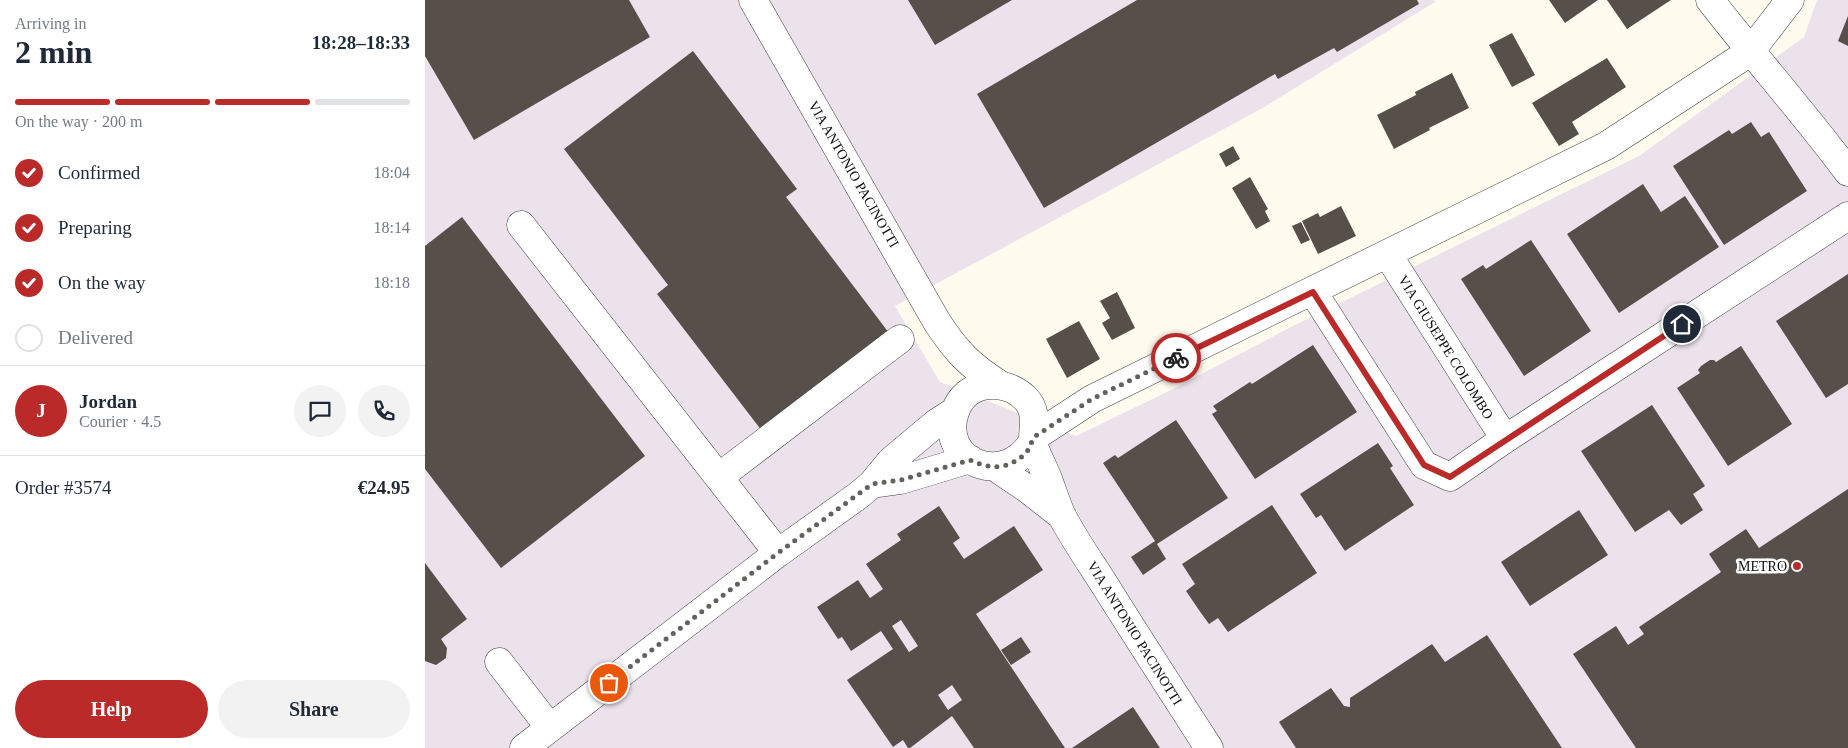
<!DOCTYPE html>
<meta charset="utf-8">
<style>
body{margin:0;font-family:"Times New Roman",serif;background:#f2f2f3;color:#1f2937;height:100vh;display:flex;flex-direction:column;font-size:19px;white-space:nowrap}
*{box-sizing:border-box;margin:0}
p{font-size:16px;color:#747a83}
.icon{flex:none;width:28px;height:28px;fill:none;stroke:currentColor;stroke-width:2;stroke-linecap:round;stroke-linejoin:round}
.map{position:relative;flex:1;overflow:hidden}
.panel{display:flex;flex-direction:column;background:#fff;width:425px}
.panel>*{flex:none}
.pin{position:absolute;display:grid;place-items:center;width:42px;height:42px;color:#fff;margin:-21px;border:2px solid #fff;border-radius:50%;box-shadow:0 1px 5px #0007}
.courier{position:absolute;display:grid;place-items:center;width:50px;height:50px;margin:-25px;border:4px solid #ba2a29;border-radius:50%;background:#fff;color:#222;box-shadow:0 1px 6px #0007}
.head em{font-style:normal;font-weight:800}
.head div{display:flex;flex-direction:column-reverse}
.head{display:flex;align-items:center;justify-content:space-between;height:85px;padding:0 15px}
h1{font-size:32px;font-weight:800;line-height:38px}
.bar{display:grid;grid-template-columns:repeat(4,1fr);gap:8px 5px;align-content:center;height:60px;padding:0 15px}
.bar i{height:6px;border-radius:4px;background:#e0e1e3}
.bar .selected{background:#ba2a29}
.bar p{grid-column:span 4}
.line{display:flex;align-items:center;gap:12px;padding:0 15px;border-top:1px solid #e0e1e3}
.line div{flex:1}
.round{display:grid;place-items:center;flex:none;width:52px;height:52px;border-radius:26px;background:#f2f2f3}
ol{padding:0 15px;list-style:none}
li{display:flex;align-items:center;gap:15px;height:55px}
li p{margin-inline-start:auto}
li .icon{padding:5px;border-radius:50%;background:#ba2a29;color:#fff;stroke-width:4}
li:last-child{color:#747a83}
li i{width:28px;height:28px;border:2px solid #e0e1e3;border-radius:50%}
.cta{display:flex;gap:10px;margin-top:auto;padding:10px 15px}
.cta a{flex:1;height:58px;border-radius:30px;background:#ba2a29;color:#fff;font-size:20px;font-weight:800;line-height:58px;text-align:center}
.cta a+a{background:#f2f2f3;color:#1f2937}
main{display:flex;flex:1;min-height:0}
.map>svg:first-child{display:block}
.industrial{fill:#ece2ec}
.building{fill:#564f4a;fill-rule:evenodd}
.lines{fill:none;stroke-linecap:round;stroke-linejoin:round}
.minor-casing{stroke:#414141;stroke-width:29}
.minor{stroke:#fff;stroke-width:28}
.done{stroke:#62615d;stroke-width:5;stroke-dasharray:0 9}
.route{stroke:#ba2a29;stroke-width:6}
.poi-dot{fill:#ba2a29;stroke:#fff;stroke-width:2}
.labels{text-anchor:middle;stroke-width:5;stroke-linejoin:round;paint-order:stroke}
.street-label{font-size:14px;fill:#0e0e0e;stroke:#fff}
.poi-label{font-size:14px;fill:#0e0e0e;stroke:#fff;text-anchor:end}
</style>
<main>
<section class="panel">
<div class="head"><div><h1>2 min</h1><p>Arriving in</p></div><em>18:28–18:33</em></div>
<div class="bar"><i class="selected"></i><i class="selected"></i><i class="selected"></i><i></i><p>On the way · 200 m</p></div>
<ol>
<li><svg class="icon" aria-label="check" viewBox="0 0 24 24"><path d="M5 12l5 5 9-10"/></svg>Confirmed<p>18:04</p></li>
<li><svg class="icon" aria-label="check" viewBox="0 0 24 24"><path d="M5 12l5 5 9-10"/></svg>Preparing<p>18:14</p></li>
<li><svg class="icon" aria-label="check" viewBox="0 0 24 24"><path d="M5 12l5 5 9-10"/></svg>On the way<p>18:18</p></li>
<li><i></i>Delivered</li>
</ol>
<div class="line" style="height:90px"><b class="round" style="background:#ba2a29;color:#fff">J</b><div><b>Jordan</b><p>Courier · 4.5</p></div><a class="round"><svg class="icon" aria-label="chat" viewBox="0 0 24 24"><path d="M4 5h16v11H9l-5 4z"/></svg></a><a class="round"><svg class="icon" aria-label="phone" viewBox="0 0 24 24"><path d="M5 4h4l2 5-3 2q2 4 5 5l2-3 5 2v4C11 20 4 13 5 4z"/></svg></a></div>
<div class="line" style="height:65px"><div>Order #3574</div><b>€24.95</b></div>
<div class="cta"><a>Help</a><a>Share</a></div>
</section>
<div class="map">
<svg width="1423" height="748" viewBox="0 0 1423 748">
<rect width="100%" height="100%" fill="#fffcef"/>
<path class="industrial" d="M0 0H1009L1010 2 836 109 470 306 515 382 651 436 744 391 864 328 1214 156 1379 37 1392 0H1423V748H0Z"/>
<path class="building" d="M0 0H204L225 37 49 140 0 56Z
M483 0H587L510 45Z
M712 0H992L994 4 912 52 909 48 853 79 850 74 619 208 552 94Z
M1124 0H1173L1140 23Z
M1182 0H1246L1202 29Z
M1423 16V46L1413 41Z
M1087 33 1110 75 1087 87 1064 45Z
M268 51 372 189 361 197 464 333 337 431 232 294 243 285 139 149Z
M1182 58 1201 87 1147 122 1154 134 1134 146 1107 103Z
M1027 73 1044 108 1004 128 1005 130 969 149 952 115 991 95 990 92Z
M1326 122 1336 137 1344 132 1382 191 1299 245 1248 166 1304 130 1307 134Z
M808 146 815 159 801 167 794 154Z
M825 177 843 209 840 211 845 221 831 229 807 188Z
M1218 184 1236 212 1260 196 1294 247 1194 313 1142 234Z
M916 206 931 236 893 254 877 221 893 213 895 217Z
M37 217 220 456 76 568 0 469V246Z
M876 222 885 240 876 244 867 226Z
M1106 240 1166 331 1099 376 1036 279 1058 265 1061 269Z
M1423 274V384L1401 398 1351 321Z
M692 292 710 328 687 340 677 323 685 318 675 301Z
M654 321 675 359 642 378 621 339Z
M888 345 932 412 830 479 787 414 792 411 788 406 825 382 827 384Z
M1316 346 1367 424 1303 466 1252 388 1275 373 1273 370 1276 366 1285 360H1289L1291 362Z
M1227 405 1280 486 1268 494 1278 510 1256 525 1244 510 1210 532 1156 451Z
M751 420 803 498 732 544 741 559 718 575 706 557 730 541 678 463 690 455 693 458Z
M953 443 968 466 965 468 989 505 920 551 896 515 891 518 875 494Z
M1423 489V748H1211L1148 654 1191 626 1203 645 1219 634 1214 627 1296 572 1284 554 1321 529 1334 548Z
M847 505 892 573 803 632 793 618 784 624 776 613 761 591 770 584 757 564Z
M514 506 535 538 528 543 539 559 589 526 618 570 551 614 640 748H549L527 716 485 748H483L478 740 468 747 422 680 468 649 456 631 426 651 417 637 413 639 392 607 433 580 445 598 458 589 441 564 476 540 472 534ZM476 620 493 646 484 652 467 626ZM527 685 537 700 523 710 513 695Z
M1154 510 1183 555 1105 606 1076 562Z
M0 563 42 619 16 639 22 648 21 658 11 665 0 661Z
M1062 635 1137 748H871L854 722 906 688 919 706 925 707V698L1007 644 1020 662Z
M596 637 606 652 586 665 576 650Z
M708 707 735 748H647Z"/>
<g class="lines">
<g class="minor-casing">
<path id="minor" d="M328 0 512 322C531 351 544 365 574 384
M1285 0C1330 58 1379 113 1423 172
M96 225 353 553
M963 255 1080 439 1423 216
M888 292 999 465 1025 477 1080 439
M609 437 667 399 1181 146 1325 52 1365 0
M608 441C579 490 513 461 530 412 540 381 578 377 600 398 613 411 608 425 608 440 608 449 620 470 623 479 628 492 632 506 638 518 652 544 670 569 686 595 718 646 751 697 784 748
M570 467 604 490 637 516
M294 477 475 339
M447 484 476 480 545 459
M74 662 125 728
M99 748 353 553 434 495 447 484 466 461 510 424 530 411"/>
</g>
<use href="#minor" class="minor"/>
</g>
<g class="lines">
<path class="done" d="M184 683 353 553 447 484 476 480 545 460 557 465 570 467 582 465 593 460 602 452 609 437 667 399 751 358"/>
<path class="route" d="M751 358 888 292 999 465 1025 477 1257 324"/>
</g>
<circle class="poi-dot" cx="1372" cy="566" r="5"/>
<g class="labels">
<g class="street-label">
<text transform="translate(429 174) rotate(60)" y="5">VIA ANTONIO PACINOTTI</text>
<text transform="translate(1021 347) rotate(58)" y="5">VIA GIUSEPPE COLOMBO</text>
<text transform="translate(710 633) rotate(58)" y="5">VIA ANTONIO PACINOTTI</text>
</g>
<g class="poi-label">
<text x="1362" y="571">METRO</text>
</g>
</g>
</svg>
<div class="pin" style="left:184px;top:683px;background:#ea580c"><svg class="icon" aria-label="bag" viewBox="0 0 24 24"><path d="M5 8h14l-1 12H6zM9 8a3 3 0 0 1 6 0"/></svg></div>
<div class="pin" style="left:1257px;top:324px;background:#1f2937"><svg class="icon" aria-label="home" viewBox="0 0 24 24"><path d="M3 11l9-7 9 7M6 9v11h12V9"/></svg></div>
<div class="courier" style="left:751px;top:358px"><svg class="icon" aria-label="bike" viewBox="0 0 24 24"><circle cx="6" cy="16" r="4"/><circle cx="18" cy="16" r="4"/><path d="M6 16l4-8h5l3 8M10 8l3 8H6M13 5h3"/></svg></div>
</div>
</main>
